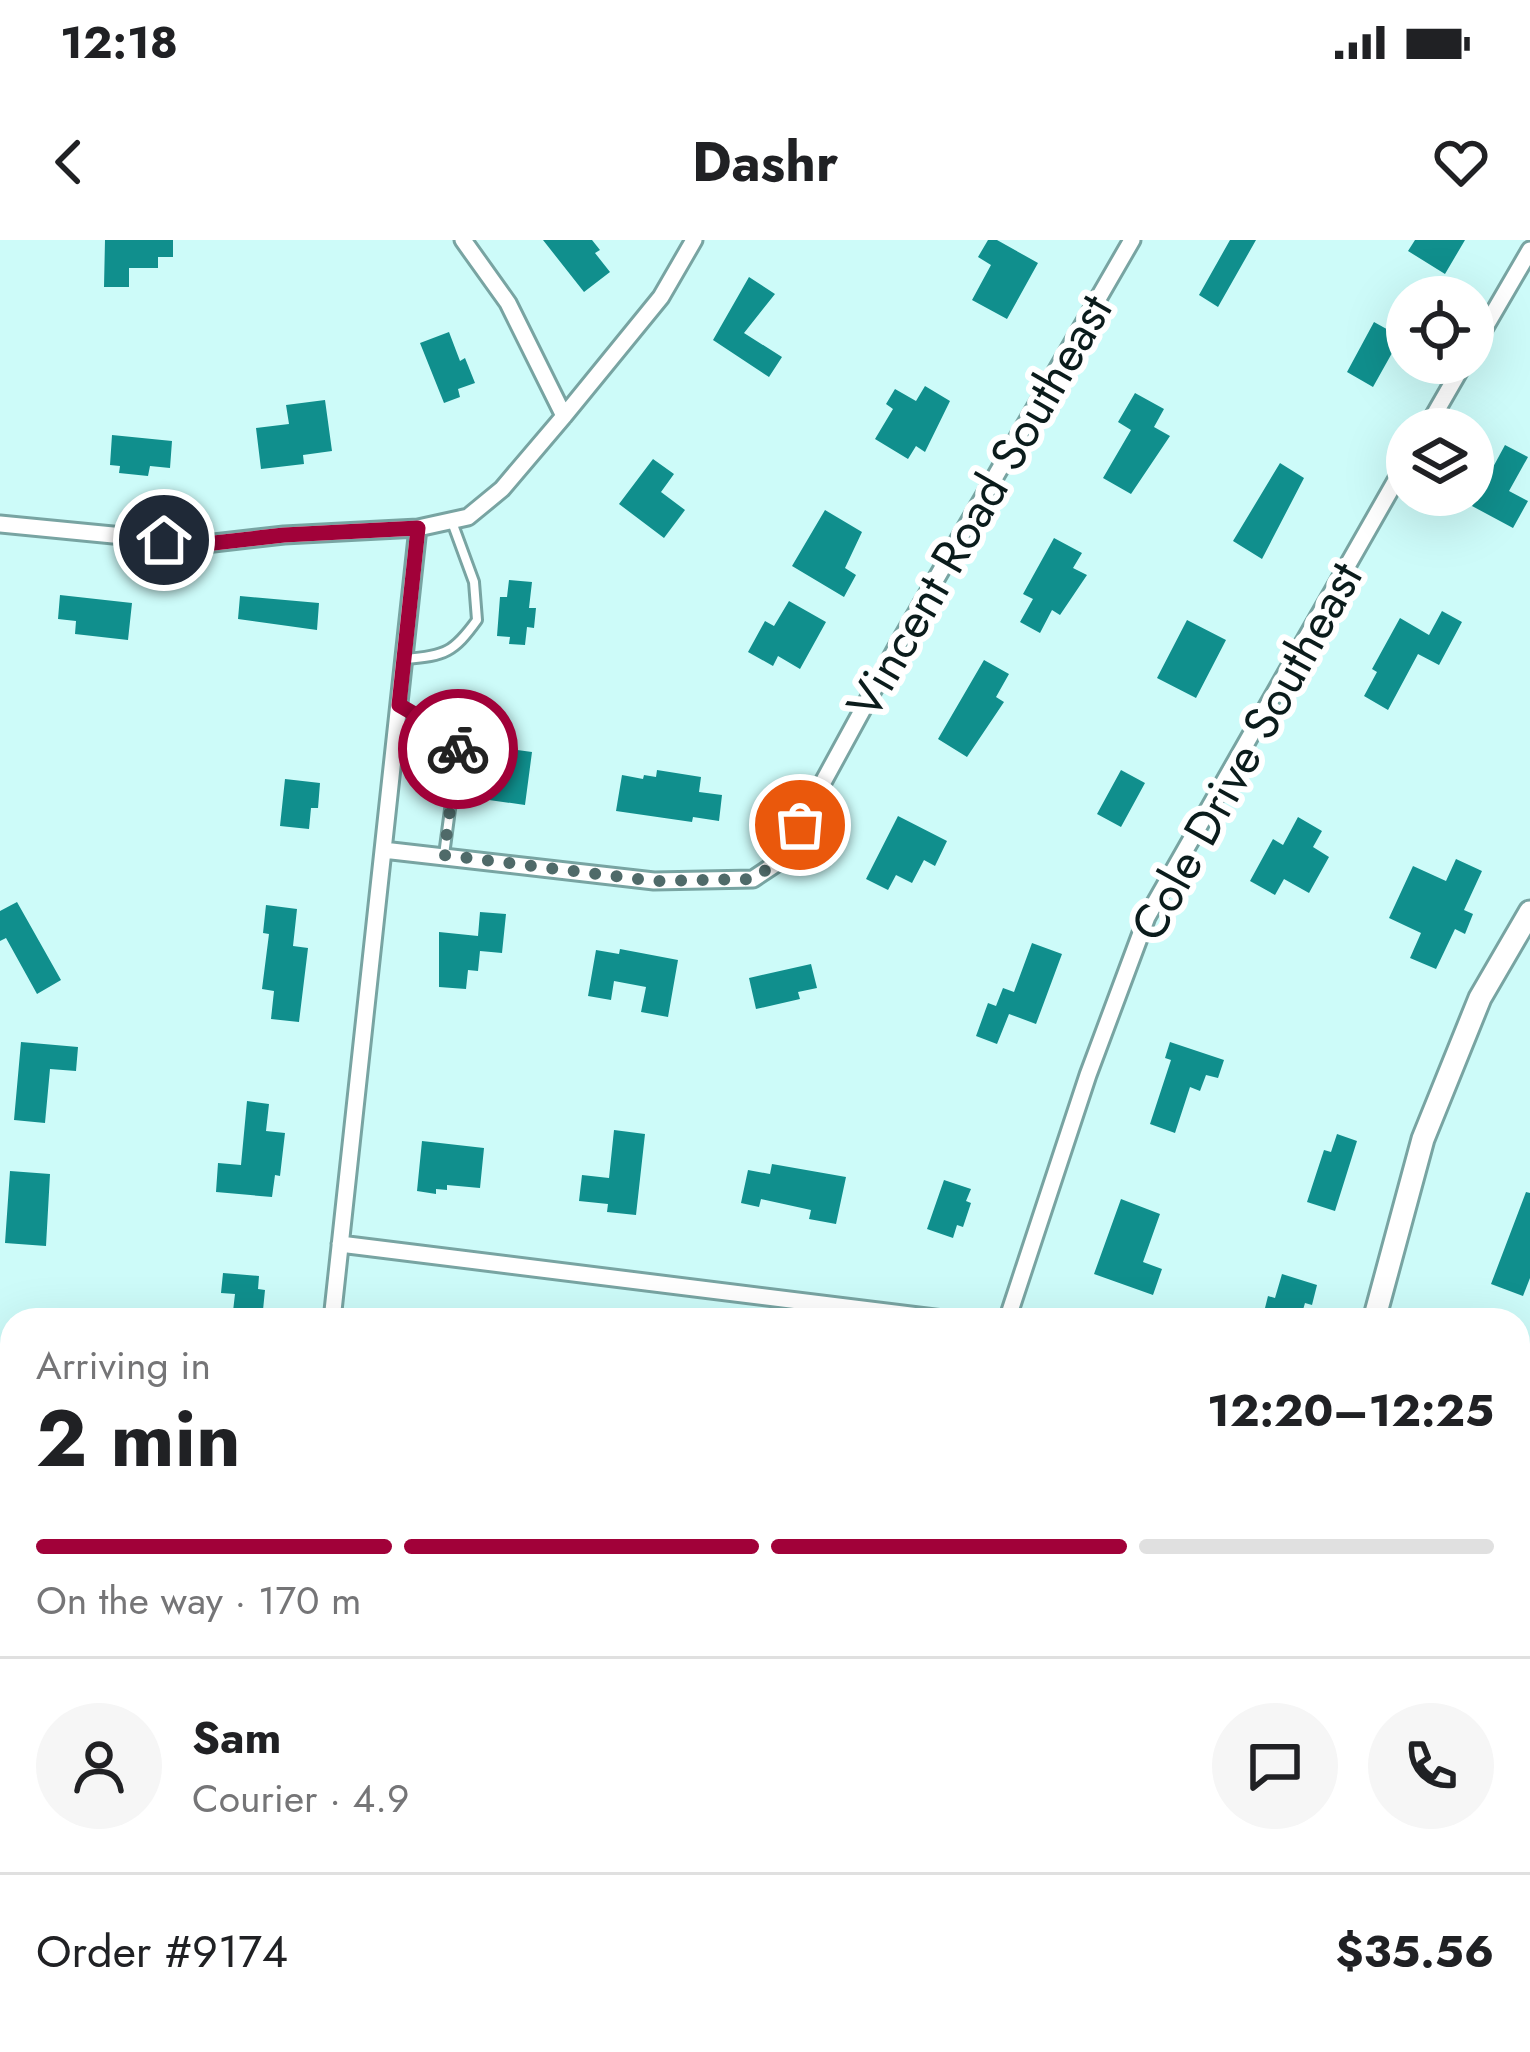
<!DOCTYPE html>
<meta charset="utf-8">
<style>
body{margin:0;font-family:Jost,sans-serif;background:#f6f6f6;color:#202124;height:100vh;display:flex;flex-direction:column;font-size:45px;white-space:nowrap}
*{box-sizing:border-box;margin:0}
p{font-size:39px;color:#757577}
.icon{flex:none;width:66px;height:66px;fill:none;stroke:currentColor;stroke-width:2;stroke-linecap:round;stroke-linejoin:round}
.map{position:relative;flex:1;overflow:hidden}
.drawer{position:absolute;left:0px;top:1068px;width:1530px;height:744px;display:flex;flex-direction:column;background:#fff;border-radius:36px 36px 0 0;box-shadow:0 12px 48px #0002}
.drawer>*{flex:none}
.fabs{position:absolute;left:1386px;top:36px;display:grid;gap:24px}
.fabs a{display:grid;place-items:center;width:108px;height:108px;border-radius:50%;background:#fff;box-shadow:0 12px 48px #0002;font-size:60px}
.pin{position:absolute;display:grid;place-items:center;width:102px;height:102px;color:#fff;margin:-51px;border:6px solid #fff;border-radius:50%;box-shadow:0 3px 12px #0007}
.courier{position:absolute;display:grid;place-items:center;width:120px;height:120px;margin:-60px;border:9px solid #a10139;border-radius:50%;background:#fff;color:#222;box-shadow:0 3px 15px #0007}
.head em{font-style:normal;font-weight:700}
.head div{display:flex;flex-direction:column-reverse}
.head{display:flex;align-items:center;justify-content:space-between;height:204px;padding:0 36px}
h1{font-size:78px;font-weight:700;line-height:90px}
.bar{display:grid;grid-template-columns:repeat(4,1fr);gap:18px 12px;align-content:center;height:144px;padding:0 36px}
.bar i{height:15px;border-radius:9px;background:#e0e0e0}
.bar .on{background:#a10139}
.bar p{grid-column:span 4}
.line{display:flex;align-items:center;gap:30px;padding:0 36px;border-top:3px solid #e0e0e0}
.line div{flex:1}
.round{display:grid;place-items:center;flex:none;width:126px;height:126px;border-radius:63px;background:#f6f6f6}
.status{display:flex;justify-content:space-between;align-items:center;height:84px;padding:0 60px;background:#fff;direction:ltr}
.status svg{height:33px;fill:currentColor}
header{display:flex;justify-content:space-between;align-items:center;height:156px;padding:0 36px;background:#fff;font-size:54px;font-weight:700}
.map>svg:first-child{display:block}
.building{fill:#108f8d}
.lines{fill:none;stroke-linecap:round;stroke-linejoin:round}
.lane-casing{stroke:#78a4a2;stroke-width:14}
.street-casing{stroke:#78a4a2;stroke-width:21}
.secondary-casing{stroke:#78a4a2;stroke-width:27}
.lane{stroke:#fff;stroke-width:8}
.street{stroke:#fff;stroke-width:15}
.secondary{stroke:#fff;stroke-width:21}
.done{stroke:#4f6a69;stroke-width:12;stroke-dasharray:0 21.6}
.route{stroke:#a10139;stroke-width:15}
.labels{text-anchor:middle;stroke-width:12;stroke-linejoin:round;paint-order:stroke}
.street-label{font-size:48px;fill:#0b1c1c;stroke:#fff}
</style>
<div class="status"><b>12:18</b><svg viewBox="0 0 49 12"><path d="M0 12V9h3v3zM5 12V6h3v6zM10 12V3h3v9zM15 12V0h3v12zM26 1h20v11H26zM47 4h2v5h-2z"/></svg></div>
<header><svg class="icon" aria-label="back" viewBox="0 0 24 24"><path d="M15 5l-7 7 7 7"/></svg>Dashr<svg class="icon" aria-label="heart" viewBox="0 0 24 24"><path d="M12 20l-8-8c-3-5 5-10 8-4 3-6 11-1 8 4z"/></svg></header>
<div class="map">
<svg width="1530" height="1812" viewBox="0 0 1530 1812">
<rect width="100%" height="100%" fill="#cdfbf9"/>
<path class="building" d="M105 0H173V17H158V28H129V47H104Z
M543 0H592L600 10 595 13 610 32 584 52Z
M988 0H997L1038 23 1007 79 972 60 991 25 978 17Z
M1230 0H1256L1218 67 1199 55Z
M1415 0H1465L1445 34 1408 11Z
M749 37 775 54 744 93 782 117 769 137 713 100Z
M1374 82 1401 97 1373 147 1347 132Z
M449 92 460 121 465 118 475 143 458 149 460 157 444 163 420 103Z
M925 146 950 161 925 212 916 206 908 219 875 199 893 169 886 164 895 149 916 161Z
M1135 153 1164 169 1154 187 1170 196 1131 254 1103 238 1131 190 1118 182Z
M325 160 332 211 303 215 304 224 261 229 256 188 289 184 286 165Z
M112 195 172 201 170 228 150 226 148 236 119 233 120 226 110 225Z
M1505 205 1528 217 1509 251 1528 261 1513 288 1472 266Z
M653 219 674 234 661 252 685 270 664 298 619 264Z
M1280 223 1304 238 1262 319 1233 301Z
M825 270 862 292 845 328 856 335 844 357 792 326Z
M1054 298 1082 313 1073 328 1087 335 1060 375 1052 370 1040 393 1020 382 1033 359 1023 354Z
M509 340 532 342 529 368H536L534 388 527 387 525 405 509 404 510 397 497 396 500 357H507Z
M60 355 132 363 128 400 75 394 76 381 58 379Z
M240 356 319 363 317 390 238 379Z
M789 361 826 382 800 429 778 416 773 426 748 412 765 381 774 386Z
M1442 371 1462 382 1439 425 1418 414 1388 470 1364 456 1377 432 1372 429 1400 378 1429 395Z
M1187 380 1226 400 1196 458 1157 438Z
M984 420 1009 434 996 457 1004 462 967 517 938 499Z
M510 509 532 512 525 565 468 557 474 511 509 516Z
M657 530 701 537 699 552 722 555 719 581 693 577 692 582 616 571 622 535 643 539 644 535 656 537Z
M1121 530 1145 543 1121 587 1097 574Z
M285 539 320 543 318 568H311L309 589 280 586Z
M898 576 947 601 935 626 924 620 912 643 896 635 888 650 866 639Z
M1298 577 1322 591 1313 607 1329 617 1309 653 1284 639 1275 655 1250 641 1273 599 1283 605Z
M1456 619 1482 631 1464 670 1473 674 1465 694 1455 689 1436 729 1410 718 1421 693 1389 678 1413 626 1446 641Z
M17 662 61 740 37 754 6 698 0 701V671Z
M266 665 297 669 293 706 308 708 299 782 271 779 274 751 262 749 269 694 263 693Z
M480 672 506 674 502 713 480 711 478 731 468 730 466 749 439 747V692L478 696Z
M1032 703 1062 714 1036 784 1009 774 997 804 976 796 988 763 996 766 1003 748 1014 752Z
M620 709 678 720 668 777 641 772 646 747 614 741 611 760 588 756 596 710 619 714Z
M811 724 817 748 798 752 800 759 756 769 749 738Z
M21 802 78 807 76 831 50 829 45 883 14 880Z
M1170 802 1224 820 1218 838 1206 835 1200 851 1190 847 1175 893 1150 884 1171 820 1165 818Z
M247 861 269 864 266 891 285 893 280 936 275 935 272 957 216 952 218 923 241 925Z
M614 890 645 894 636 975 607 972 608 964 579 961 582 935 609 938Z
M1337 894 1357 901 1335 971 1307 962 1324 910 1331 912Z
M422 901 484 908 480 948 447 945V950L436 949V954L417 951Z
M772 924 846 937 836 984 809 979 811 970 761 959 759 967 741 963 748 930 770 934Z
M10 931 50 934 46 1006 5 1003Z
M944 940 971 949 966 961 971 963 963 987 957 985 953 998 927 989Z
M1526 952 1530 953V1038L1523 1056 1491 1044Z
M1121 959 1160 974 1143 1022 1162 1029 1153 1055 1094 1034Z
M223 1033 259 1036 258 1049 265 1050 262 1080H232L235 1054 221 1053Z
M1282 1034 1317 1045 1312 1065 1305 1063 1300 1080H1262L1268 1056 1275 1058Z"/>
<g class="lines">
<g class="lane-casing">
<path id="lane" d="M406 419C445 416 454 412 477 380L474 342 452 282
M400 466 458 509 444 615"/>
</g>
<g class="street-casing">
<path id="street" d="M463 0 508 63 564 176
M1473 108 1530 10
M1426 189 1464 123
M0 284 205 304 284 295 418 288 468 277 502 249 564 176 661 57 694 0
M383 610 654 641 753 639 780 621 899 403 1132 0
M340 1004 951 1080
M332 1080 418 288
M1007 1080 1088 835 1147 677 1407 221
M0 1328 12 1329
M1518 1531 1530 1533
M0 1667H12"/>
</g>
<g class="secondary-casing">
<path id="secondary" d="M1374 1080 1423 899 1480 758 1530 672
M1232 1812 1233 1800"/>
</g>
<use href="#lane" class="lane"/>
<use href="#street" class="street"/>
<use href="#secondary" class="secondary"/>
</g>
<g class="lines">
<path class="done" d="M458 509 444 615 654 641 753 639 779 621 800 585"/>
<path class="route" d="M164 300 205 304 284 295 418 288 399 465 423 479 458 509"/>
</g>
<g class="labels">
<g class="street-label">
<text transform="translate(979 266) rotate(-60)" y="17">Vincent Road Southeast</text>
<text transform="translate(1246 511) rotate(-61)" y="17">Cole Drive Southeast</text>
</g>
</g>
</svg>
<div class="fabs">
<a><svg class="icon" aria-label="locate" viewBox="0 0 24 24"><circle cx="12" cy="12" r="6"/><path d="M12 2v4M12 18v4M2 12h4M18 12h4"/></svg></a>
<a><svg class="icon" aria-label="layers" viewBox="0 0 24 24"><path d="M12 4l9 5-9 5-9-5zM3 14l9 5 9-5"/></svg></a>
</div>
<div class="pin" style="left:800px;top:585px;background:#ea580c"><svg class="icon" aria-label="bag" viewBox="0 0 24 24"><path d="M5 8h14l-1 12H6zM9 8a3 3 0 0 1 6 0"/></svg></div>
<div class="pin" style="left:164px;top:300px;background:#1f2937"><svg class="icon" aria-label="home" viewBox="0 0 24 24"><path d="M3 11l9-7 9 7M6 9v11h12V9"/></svg></div>
<div class="courier" style="left:458px;top:509px"><svg class="icon" aria-label="bike" viewBox="0 0 24 24"><circle cx="6" cy="16" r="4"/><circle cx="18" cy="16" r="4"/><path d="M6 16l4-8h5l3 8M10 8l3 8H6M13 5h3"/></svg></div>
<section class="drawer">
<div class="head"><div><h1>2 min</h1><p>Arriving in</p></div><em>12:20–12:25</em></div>
<div class="bar"><i class="on"></i><i class="on"></i><i class="on"></i><i></i><p>On the way · 170 m</p></div>
<div class="line" style="height:216px"><a class="round"><svg class="icon" aria-label="person" viewBox="0 0 24 24"><circle cx="12" cy="8" r="4"/><path d="M4 21q1-7 8-7t8 7"/></svg></a><div><b>Sam</b><p>Courier · 4.9</p></div><a class="round"><svg class="icon" aria-label="chat" viewBox="0 0 24 24"><path d="M4 5h16v11H9l-5 4z"/></svg></a><a class="round"><svg class="icon" aria-label="phone" viewBox="0 0 24 24"><path d="M5 4h4l2 5-3 2q2 4 5 5l2-3 5 2v4C11 20 4 13 5 4z"/></svg></a></div>
<div class="line" style="height:156px"><div>Order #9174</div><b>$35.56</b></div>
</section>
</div>
